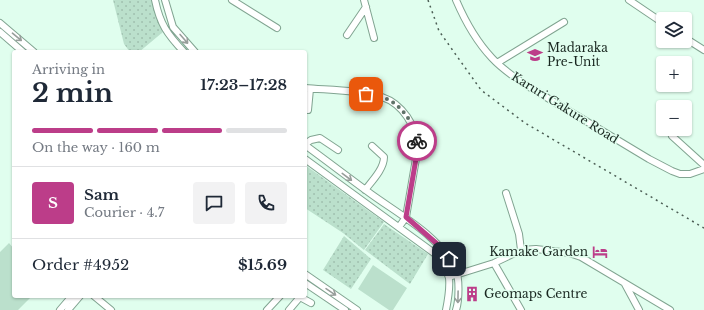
<!DOCTYPE html>
<meta charset="utf-8">
<style>
body{margin:0;font-family:"Libre Baskerville",serif;background:#f2f2f3;color:#1f2937;height:100vh;display:flex;flex-direction:column;font-size:15px;white-space:nowrap}
*{box-sizing:border-box;margin:0}
p{font-size:13px;color:#747a83}
.icon{flex:none;width:22px;height:22px;fill:none;stroke:currentColor;stroke-width:2;stroke-linecap:round;stroke-linejoin:round}
.map{position:relative;flex:1;overflow:hidden}
.side{position:absolute;left:12px;top:50px;width:295px;height:248px;display:flex;flex-direction:column;background:#fff;border-radius:4px;box-shadow:0 1px 3px #0004}
.side>*{flex:none}
.buttons{position:absolute;left:656px;top:12px;display:grid;gap:8px}
.buttons a{display:grid;place-items:center;width:36px;height:36px;border-radius:4px;background:#fff;box-shadow:0 1px 3px #0004;font-size:20px}
.pin{position:absolute;display:grid;place-items:center;width:34px;height:34px;color:#fff;margin:-17px;border-radius:8px;box-shadow:0 2px 6px #0006}
.courier{position:absolute;display:grid;place-items:center;width:40px;height:40px;margin:-20px;border:3px solid #bc3d89;border-radius:50%;background:#fff;color:#222;box-shadow:0 1px 5px #0007}
.overview em{font-style:normal;font-weight:800}
.overview div{display:flex;flex-direction:column-reverse}
.overview{display:flex;align-items:center;justify-content:space-between;height:68px;padding:0 20px}
h1{font-size:26px;font-weight:800;line-height:30px}
.bar{display:grid;grid-template-columns:repeat(4,1fr);gap:6px 4px;align-content:center;height:48px;padding:0 20px}
.bar i{height:5px;border-radius:3px;background:#e0e1e3}
.bar .active{background:#bc3d89}
.bar p{grid-column:span 4}
.line{display:flex;align-items:center;gap:10px;padding:0 20px;border-top:1px solid #e0e1e3}
.line div{flex:1}
.round{display:grid;place-items:center;flex:none;width:42px;height:42px;border-radius:4px;background:#f2f2f3}
.map>svg:first-child{display:block}
.grass{fill:url(#grass-dots)}
.park{fill:#bbe0cc}
.lines{fill:none;stroke-linecap:round;stroke-linejoin:round}
.minor-casing{stroke:#81a491;stroke-width:8}
.minor{stroke:#fff;stroke-width:6}
.rail{stroke:#4c5e55;stroke-width:1.5;stroke-dasharray:2 4;stroke-linecap:butt}
.oneway{stroke:#989e9b}
.done{stroke:#5f7268;stroke-width:4;stroke-dasharray:0 7.2}
.route{stroke:#bc3d89;stroke-width:5}
.labels{text-anchor:middle;stroke-width:3;stroke-linejoin:round;paint-order:stroke}
.poi-label{font-size:12px;fill:#192720;stroke:#e0feee;text-anchor:start}
.street-label{font-size:12px;fill:#192720;stroke:#e0feee}
</style>
<div class="map">
<svg width="704" height="310" viewBox="0 0 704 310">
<defs>
<pattern id="grass-dots" width="8" height="8" patternUnits="userSpaceOnUse"><rect width="8" height="8" fill="#bbe0cc"/><path d="M2 2h.1M6 6h.1" fill="none" stroke="#a0c0af" stroke-width="1.8" stroke-linecap="round"/></pattern>
</defs>
<rect width="100%" height="100%" fill="#e0feee"/>
<path class="grass" d="M113 0H152L163 32 139 52H130L124 44Z
M305 165 384 222 364 250 343 233 305 208Z
M384 224 428 254 410 284 365 250Z
M344 236 371 259 351 289 323 270Z"/>
<path class="park" d="M9 243 14 249V296H32L18 310H0V252Z
M373 265 407 288 393 310H389L358 289Z"/>
<g class="lines">
<g class="minor-casing">
<path id="minor" d="M155 0C160 24 167 34 184 52
M165 0 173 27 195 52
M232 0 277 28
M364 0 374 38
M456 0C465 21 476 41 492 58 502 69 514 77 526 85L649 159 672 171 680 174H690L704 169
M629 0 663 23
M0 23 34 52
M0 32 23 52
M347 35 366 7
M685 38 704 50
M497 63 564 22
M305 88C328 90 361 90 382 97 403 104 416 126 418 147L406 217 399 227
M308 110 310 89
M672 136 704 165
M305 144 311 140 320 138 338 150
M305 145C327 161 349 178 371 194 400 215 438 235 455 268 460 277 459 301 456 310
M305 159 434 253C439 260 447 269 449 278 450 287 448 300 446 310
M365 190C372 181 384 169 384 157L372 146
M506 193 519 234 521 250
M494 263 521 310
M305 274 357 310
M449 277 494 263 521 250 536 249 569 253 581 257 670 310
M305 283 345 310
M625 284 639 310
M94 296 111 310
M300 297 311 303
M60 310 72 296
M68 310 80 296
M267 310 280 296
M289 310 300 297 298 296"/>
</g>
<use href="#minor" class="minor"/>
<path class="rail" d="M428 0 439 31 481 90 525 123 704 228"/>
</g>
<defs><path id="oneway-shaft" d="M-6 0H5M1.5-3L5.5 0L1.5 3" fill="none" stroke-width="1.6" stroke-linecap="round" stroke-linejoin="round"/></defs>
<g class="oneway">
<use href="#oneway-shaft" transform="translate(17 37) rotate(40)"/>
<use href="#oneway-shaft" transform="translate(184 39) rotate(49)"/>
<use href="#oneway-shaft" transform="translate(347 177) rotate(37)"/>
<use href="#oneway-shaft" transform="translate(331 292) rotate(34)"/>
<use href="#oneway-shaft" transform="translate(458 297) rotate(91)"/>
</g>
<g class="lines">
<path class="done" d="M366 94C371 95 377 95 382 97 399 102 415 123 417 141"/>
<path class="route" d="M417 141 418 147 406 217 443 249 449 259"/>
</g>
<defs>
<g id="school-bare" transform="scale(1.2)"><path d="M0-5L7-2L0 1L-7-2ZM-4 1L0 2.5L4 1V4Q0 6-4 4Z" fill="#bc3d89" stroke="#e0feee" stroke-width="2.5" paint-order="stroke"/></g>
<g id="hotel-bare" transform="scale(1.2)"><path d="M-6-4.5h1.5V1H6V5H4.5V3h-9V5H-6ZM-4 0a1.8 1.8 0 1 1 3.6 0ZM.5 0V-2.5h3Q6-2.5 6 0Z" fill="#bc3d89" stroke="#e0feee" stroke-width="2.5" paint-order="stroke"/></g>
<g id="building-bare" transform="scale(1.2)"><path d="M-4-6H4V6H1V3H-1V6H-4ZM-2.5-4.3h1.7v1.8h-1.7ZM.8-4.3h1.7v1.8H.8ZM-2.5-1h1.7V.8h-1.7ZM.8-1h1.7V.8H.8Z" fill="#bc3d89" stroke="#e0feee" stroke-width="2.5" paint-order="stroke"/></g>
</defs>
<g fill-rule="evenodd">
<use href="#school-bare" x="535" y="55"/>
<use href="#hotel-bare" x="600" y="252"/>
<use href="#building-bare" x="472" y="294"/>
</g>
<g class="labels">
<g class="poi-label">
<text x="547" y="52">Madaraka<tspan x="547" dy="14">Pre-Unit</tspan></text>
<text x="588" y="256" text-anchor="end">Kamake Garden</text>
<text x="484" y="298">Geomaps Centre</text>
</g>
<g class="street-label">
<text transform="translate(565 108) rotate(32)" y="4">Karuri Gakure Road</text>
</g>
</g>
</svg>
<div class="buttons">
<a><svg class="icon" aria-label="layers" viewBox="0 0 24 24"><path d="M12 4l9 5-9 5-9-5zM3 14l9 5 9-5"/></svg></a>
<a>+</a>
<a>−</a>
</div>
<div class="pin" style="left:366px;top:94px;background:#ea580c"><svg class="icon" aria-label="bag" viewBox="0 0 24 24"><path d="M5 8h14l-1 12H6zM9 8a3 3 0 0 1 6 0"/></svg></div>
<div class="pin" style="left:449px;top:259px;background:#1f2937"><svg class="icon" aria-label="home" viewBox="0 0 24 24"><path d="M3 11l9-7 9 7M6 9v11h12V9"/></svg></div>
<div class="courier" style="left:417px;top:141px"><svg class="icon" aria-label="bike" viewBox="0 0 24 24"><circle cx="6" cy="16" r="4"/><circle cx="18" cy="16" r="4"/><path d="M6 16l4-8h5l3 8M10 8l3 8H6M13 5h3"/></svg></div>
<section class="side">
<div class="overview"><div><h1>2 min</h1><p>Arriving in</p></div><em>17:23–17:28</em></div>
<div class="bar"><i class="active"></i><i class="active"></i><i class="active"></i><i></i><p>On the way · 160 m</p></div>
<div class="line" style="height:72px"><b class="round" style="background:#bc3d89;color:#fff">S</b><div><b>Sam</b><p>Courier · 4.7</p></div><a class="round"><svg class="icon" aria-label="chat" viewBox="0 0 24 24"><path d="M4 5h16v11H9l-5 4z"/></svg></a><a class="round"><svg class="icon" aria-label="phone" viewBox="0 0 24 24"><path d="M5 4h4l2 5-3 2q2 4 5 5l2-3 5 2v4C11 20 4 13 5 4z"/></svg></a></div>
<div class="line" style="height:52px"><div>Order #4952</div><b>$15.69</b></div>
</section>
</div>
